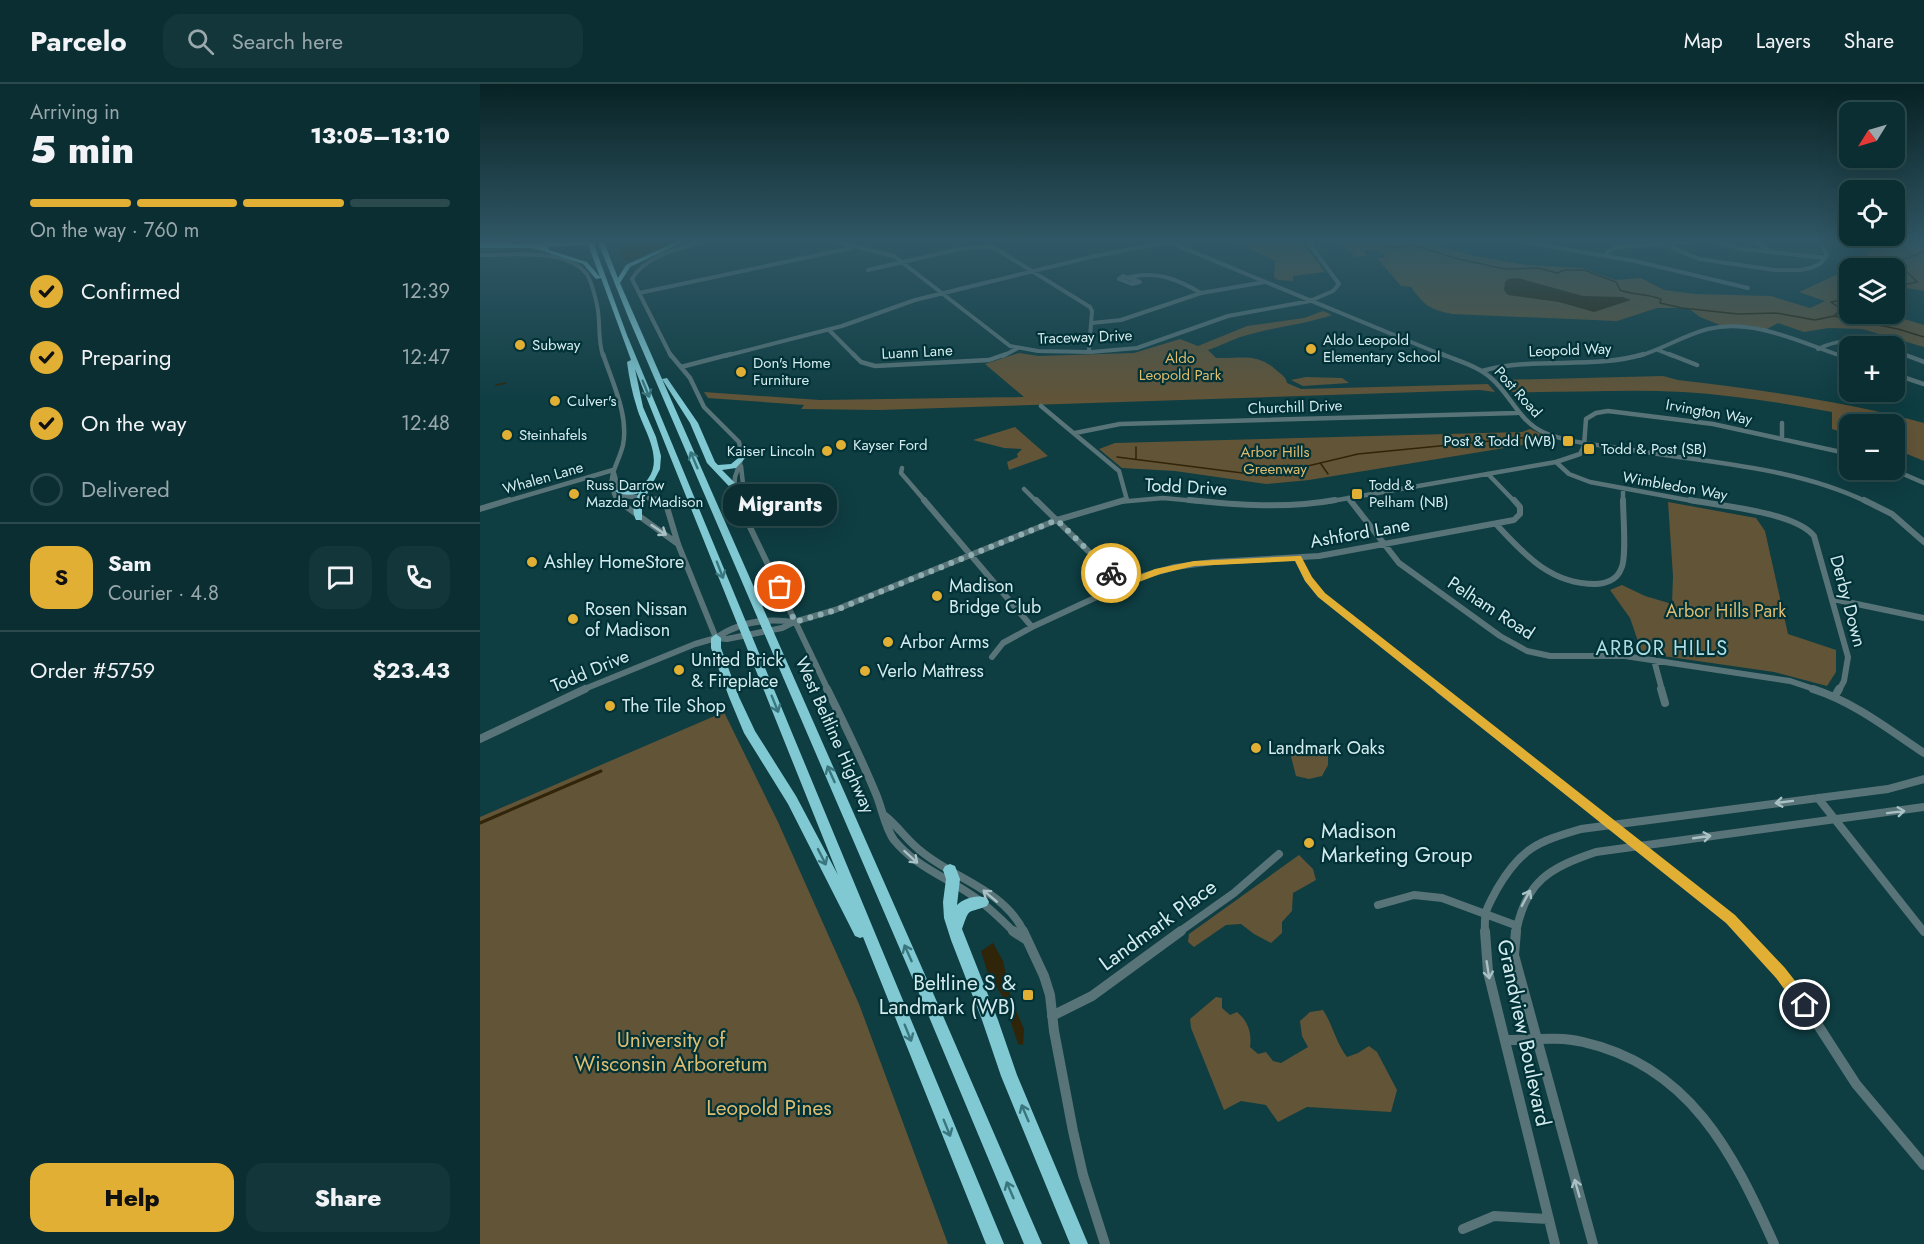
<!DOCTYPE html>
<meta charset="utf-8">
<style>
body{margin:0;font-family:Jost,sans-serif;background:#13363a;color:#f1f3f6;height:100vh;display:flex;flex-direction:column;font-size:22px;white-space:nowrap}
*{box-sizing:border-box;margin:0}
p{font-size:20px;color:#99a8ac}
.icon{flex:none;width:33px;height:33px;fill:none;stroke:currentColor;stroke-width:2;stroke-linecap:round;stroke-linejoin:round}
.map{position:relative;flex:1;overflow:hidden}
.side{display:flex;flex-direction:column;background:#0a2e32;width:480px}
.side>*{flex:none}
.needle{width:39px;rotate:233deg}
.buttons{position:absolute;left:1359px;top:18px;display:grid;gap:12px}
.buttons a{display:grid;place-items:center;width:66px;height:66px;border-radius:12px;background:#0a2e32;box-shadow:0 6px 24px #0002,0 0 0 2px #2a4a4d;font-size:30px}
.pin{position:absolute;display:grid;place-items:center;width:51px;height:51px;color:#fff;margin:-26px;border:3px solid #fff;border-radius:50%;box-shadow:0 2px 6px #0007}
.courier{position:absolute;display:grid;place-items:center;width:60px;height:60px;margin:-30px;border:4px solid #e1af34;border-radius:50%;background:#fff;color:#222;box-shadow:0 2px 8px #0007}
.bubble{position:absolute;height:42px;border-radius:18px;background:#0a2e32;box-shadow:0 6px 24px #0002,0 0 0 2px #2a4a4d;font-size:20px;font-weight:800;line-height:42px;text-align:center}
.summary em{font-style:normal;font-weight:800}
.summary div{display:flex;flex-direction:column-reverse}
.summary{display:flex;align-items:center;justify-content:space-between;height:102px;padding:0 30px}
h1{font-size:39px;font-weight:800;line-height:45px}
.bar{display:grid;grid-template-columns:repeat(4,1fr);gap:9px 6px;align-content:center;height:72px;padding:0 30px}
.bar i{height:8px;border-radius:4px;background:#2a4a4d}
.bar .selected{background:#e1af34}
.bar p{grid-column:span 4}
.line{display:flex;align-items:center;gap:15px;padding:0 30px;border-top:2px solid #2a4a4d}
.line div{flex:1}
.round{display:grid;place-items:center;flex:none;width:63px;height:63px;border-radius:18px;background:#13363a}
ol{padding:0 30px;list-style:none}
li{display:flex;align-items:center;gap:18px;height:66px}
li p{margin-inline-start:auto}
li .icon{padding:6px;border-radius:50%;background:#e1af34;color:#111;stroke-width:4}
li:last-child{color:#99a8ac}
li i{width:33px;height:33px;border:3px solid #2a4a4d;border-radius:50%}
.primary-button{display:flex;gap:12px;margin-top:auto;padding:12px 30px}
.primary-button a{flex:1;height:69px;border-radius:18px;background:#e1af34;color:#111;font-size:24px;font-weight:800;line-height:69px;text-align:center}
.primary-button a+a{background:#13363a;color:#f1f3f6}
header{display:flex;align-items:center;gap:36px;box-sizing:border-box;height:84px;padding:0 30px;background:#0a2e32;border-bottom:2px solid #2a4a4d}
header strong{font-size:28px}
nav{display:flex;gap:33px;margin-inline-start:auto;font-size:21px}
.search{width:420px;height:54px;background:#13363a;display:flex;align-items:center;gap:15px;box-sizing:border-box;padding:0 21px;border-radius:18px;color:#99a8ac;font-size:22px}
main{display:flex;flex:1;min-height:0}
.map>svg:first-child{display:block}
.green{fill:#625437}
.water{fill:#302409}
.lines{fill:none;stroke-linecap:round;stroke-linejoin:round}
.stream-far1{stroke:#302409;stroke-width:1.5}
.stream{stroke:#302409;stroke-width:3}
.minor-far4{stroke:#587478;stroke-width:4}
.minor-far3{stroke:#587478;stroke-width:4.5}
.minor-far2{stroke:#587478;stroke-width:6}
.minor-far1{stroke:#587478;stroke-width:8}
.minor{stroke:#587478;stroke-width:10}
.major{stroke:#75b1b9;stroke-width:5}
.highway{fill:#80c9d3;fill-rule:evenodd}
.oneway{stroke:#3a767d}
.oneway2{stroke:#a9c1c5}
.route{fill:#e1af34}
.done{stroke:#8faeb2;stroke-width:6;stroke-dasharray:0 10.8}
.poi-dot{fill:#e1af34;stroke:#013237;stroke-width:2}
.labels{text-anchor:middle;stroke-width:4.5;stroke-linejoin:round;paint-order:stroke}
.far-street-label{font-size:15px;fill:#d4ebee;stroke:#013237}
.far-poi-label{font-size:15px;fill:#d4ebee;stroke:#013237;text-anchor:start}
.far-park-label{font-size:15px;fill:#e0bc6f;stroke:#013237}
.street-label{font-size:18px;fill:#d4ebee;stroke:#013237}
.poi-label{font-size:18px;fill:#d4ebee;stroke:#013237;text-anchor:start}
.park-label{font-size:18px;fill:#e0bc6f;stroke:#013237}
.neighbourhood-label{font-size:20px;letter-spacing:1.5px;fill:#aedde3;stroke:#013237}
.near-poi-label{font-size:21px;fill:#d4ebee;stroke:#013237;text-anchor:start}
.near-street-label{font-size:21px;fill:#d4ebee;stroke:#013237}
.near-park-label{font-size:21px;fill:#e0bc6f;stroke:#013237}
</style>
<header>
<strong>Parcelo</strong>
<div class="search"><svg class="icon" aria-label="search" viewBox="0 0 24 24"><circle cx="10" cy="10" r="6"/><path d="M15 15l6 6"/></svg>Search here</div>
<nav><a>Map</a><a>Layers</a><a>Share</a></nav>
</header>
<main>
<section class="side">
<div class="summary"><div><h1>5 min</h1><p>Arriving in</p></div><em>13:05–13:10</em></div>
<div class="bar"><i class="selected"></i><i class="selected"></i><i class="selected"></i><i></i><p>On the way · 760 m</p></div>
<ol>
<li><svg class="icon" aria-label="check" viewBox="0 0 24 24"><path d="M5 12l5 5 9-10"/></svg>Confirmed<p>12:39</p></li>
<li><svg class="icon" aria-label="check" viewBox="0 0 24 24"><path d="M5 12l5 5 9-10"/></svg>Preparing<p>12:47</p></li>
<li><svg class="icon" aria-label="check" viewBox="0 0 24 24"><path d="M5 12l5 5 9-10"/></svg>On the way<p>12:48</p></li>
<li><i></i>Delivered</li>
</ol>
<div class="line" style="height:108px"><b class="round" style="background:#e1af34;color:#111">S</b><div><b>Sam</b><p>Courier · 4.8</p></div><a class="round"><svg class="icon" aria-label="chat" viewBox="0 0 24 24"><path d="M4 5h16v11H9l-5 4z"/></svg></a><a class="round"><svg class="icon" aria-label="phone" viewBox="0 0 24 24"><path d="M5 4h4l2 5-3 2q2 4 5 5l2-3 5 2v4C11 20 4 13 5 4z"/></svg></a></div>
<div class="line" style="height:78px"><div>Order #5759</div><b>$23.43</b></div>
<div class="primary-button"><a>Help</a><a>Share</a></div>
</section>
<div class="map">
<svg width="1444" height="1160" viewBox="0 0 1444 1160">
<rect width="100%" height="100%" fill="#0e3d42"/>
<path class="green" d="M756 158H822L845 188 813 192V197L798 196 794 193 795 177Z
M861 158H943L995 172 1047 181 1102 184 1135 196 1161 194 1184 206 1216 210 1291 212 1330 224 1345 217 1319 208 1369 185 1370 230H1408L1444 241V263L1382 245 1349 244 1324 248 1298 239 1285 246 1240 241 1220 233 1208 224H1177L1137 237 972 230C949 225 945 222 931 203L921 202 897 174 906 173 898 166 883 167 888 172 875 173Z
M1402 158H1444V207L1421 203 1415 211 1414 184H1371Z
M843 227 852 231C823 241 793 243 764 252 752 255 741 262 728 266L736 274C760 275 776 268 795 285 801 291 805 291 807 299L821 305 1008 300 1015 308 1000 306 400 326 321 325 324 321 228 314 224 308 340 316 544 313 505 280 539 269 559 272 654 269 700 255 718 262 767 242 824 234Z
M1183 292 1198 296C1281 306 1364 317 1444 339V377L1415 365 1414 340H1370L1369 350 1352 345V328C1302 319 1253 311 1203 308 1145 305 1087 309 1029 308L1020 296Z
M826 293 862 294 869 299 823 302 811 296Z
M535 343 568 372 529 386 527 378 538 373 537 370 542 365 524 364 493 356Z
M1050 345 1068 353 1062 358 1043 361 829 396 786 400 695 387 642 384 619 365 635 359 1042 348Z
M1188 418 1276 434 1285 447 1308 550 1356 566V588L1347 602 1294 588 1162 569 1150 534 1130 506 1142 501 1165 512 1192 520 1193 492Z
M244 628 298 738 379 920 468 1160H0V733Z
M831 662 848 672V681L842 692 829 695 816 692 810 669Z
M819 771 833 785 836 796 813 809 812 827 802 838V849L791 859 774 850 761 840 746 841 714 863 708 858 709 850Z
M736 913 742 914V924L750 931 757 928C768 937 772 949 770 963L778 970 786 968 793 977 801 979 828 963 822 952 820 937 830 928 843 926C853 941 856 959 867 973L878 969 889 962 897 968 917 1006 911 1028 827 1023 798 1038 786 1021 761 1017 744 1026 711 944 710 935Z"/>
<path class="water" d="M193 158 148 177 144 175 138 162Z
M1038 194 1103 212 1143 213 1151 216 1114 228 1079 218 1028 211 1024 206 1025 198 1028 195Z
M513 859 523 877 531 915 544 945 543 961 538 960 522 911 509 893 501 867Z"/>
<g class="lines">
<path class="stream-far1" d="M898 158 912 164 932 161 978 175 1025 185 1059 184 1077 189 1085 186H1104L1136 198 1140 206C1153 211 1168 210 1181 215L1180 219 1202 224 1258 230 1296 229 1335 236 1354 232 1418 245 1444 253
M5 168 44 167
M1400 184 1398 180C1413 178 1431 175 1444 167
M1414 185 1426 187 1437 198 1414 203
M1354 232 1359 227 1358 223 1351 218 1370 214
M16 301 26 299
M656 363V375
M637 373 786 392 878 370 1050 353
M841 380 848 390"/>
<path class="stream" d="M0 739 121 687"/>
<path class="minor-far4" d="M356 158 414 172 530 262 558 267 611 268 657 264 748 232 830 217 853 207 859 200 828 158
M689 158 965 272
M1043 158 1155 177 1268 204
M1179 158 1219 175 1295 186H1320L1331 184 1341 179 1347 171 1340 158
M1236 158 1262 165 1346 174
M1276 158 1291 168
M0 171C29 171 83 165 104 187 111 193 115 212 117 221 121 239 117 252 123 272
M1126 171 1128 167 1137 163 1210 158
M388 186 484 164 513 163 610 223 612 227 609 266
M643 192 660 198 652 200 639 195Z
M650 193C678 187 697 195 721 209
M159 209 371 164
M612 239 641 236 721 209 785 198
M349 246 375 272
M1338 265C1359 254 1379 256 1401 262
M1178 266 1193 272
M1414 267 1427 272
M191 272 152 195C164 173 199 164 222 158
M245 272 362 242 435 216 615 172 689 158
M523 272 538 264
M1159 272C1183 265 1204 251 1228 245 1272 234 1320 258 1361 272"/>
<path class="minor-far3" d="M123 270C132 298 149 331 143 361 137 385 124 393 138 418
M190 270 210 294 224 323 259 358 262 373 255 393 254 408 257 418
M373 270 381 278 395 282 509 276 526 270
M962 270C978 277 998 282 1011 294 1031 311 1039 338 1065 349 1090 359 1120 361 1146 365 1226 379 1313 382 1387 418
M1189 270 1217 281
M1357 270 1370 275
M1423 270 1444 278
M201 283 251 270
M1002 287C1056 272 1112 286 1164 270
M1414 290 1444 300
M561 322 639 387 647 416
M1302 339V354
M595 349 640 340 1037 329
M1076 378 1089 390 1110 398 1218 418
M261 382 265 418
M422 384 421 389 446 418
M1414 386 1444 399
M134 389 139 407 143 412 178 415 183 418
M1008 390 1035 418
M1143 404V418
M544 405 557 418
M868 414 871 418
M24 418 133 386
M638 418 683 414 726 418
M846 418 1076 378 1100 370 1104 362 1106 335 1116 329 1128 327 1233 340 1370 370"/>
<path class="minor-far2" d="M137 416 198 460
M180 416 186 420 198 460 236 554
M257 416 348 606
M265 416 266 433
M444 416 552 543
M556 416 643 501
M709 416C757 421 807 425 855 416
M870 416 919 479 1020 552 1047 567 1070 572H1145L1310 597 1337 606
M1210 416C1241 422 1315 428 1334 452L1368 573 1364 597 1359 606
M1384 416 1412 430 1444 458
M0 425 29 416
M1016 440C1044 470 1070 500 1115 500 1125 500 1137 496 1141 485 1147 475 1143 431 1143 416
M818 474 828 495 841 511 961 606
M1353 515 1444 534
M236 554C259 538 287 534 314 538
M512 573 523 559 552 543 660 493 695 483 733 478 839 472 1034 436 1040 430V423L1034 416
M1174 576 1182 606
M102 606 215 560 236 554 247 555 302 544 314 538 355 526 577 436 645 416"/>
<path class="minor-far1" d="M347 605C364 639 381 674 396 710 402 724 405 744 414 756 435 782 466 793 493 812 508 822 521 835 534 848
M959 605 1250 835 1263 848
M1181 605 1185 619
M1333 605C1374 618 1408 645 1444 669
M1355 612 1359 605
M0 655 105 605
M1338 714 1444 848
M405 732C419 743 428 758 442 768 475 795 524 806 544 848
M898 821 934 811 962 814 1035 841
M699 848 754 809 799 770
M1005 848C1004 826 1007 824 1017 805 1041 764 1057 758 1101 745L1408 705 1444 695
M1036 848C1046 797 1069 784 1116 768L1444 723"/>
<path class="minor" d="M533 847 547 856
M543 847 564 892 570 911 574 947 593 1047 603 1091 625 1160
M1005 847 1008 888 1075 1160
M1036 847 1034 871 1113 1160
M1261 847 1301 889 1325 921 1376 1000 1444 1081
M572 932 612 912 701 847
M1025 956C1051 956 1078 952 1103 958 1210 982 1253 1069 1294 1160
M983 1145 1014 1132 1069 1135"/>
<path class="major" d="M0 159 30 158
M42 161 114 158"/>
<path class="highway" d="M64 158H69L67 163 69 166 107 178 120 193 107 158H113L147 251 524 1160H506L383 853 380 854 375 852 308 720 264 649 249 613 231 564V554L236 550 241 554V564L259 613 275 647 316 712 358 791 155 285 163 323 176 353 181 372 180 385 162 420V436H156C151 426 154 418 159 409 153 412 140 411 135 407 145 401 156 410 168 395 184 373 163 345 157 324 152 309 149 293 147 278L151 276 121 194 116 195 103 180 53 164H0V160H53L62 163Z
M118 158H124L138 194 146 181 196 158H203L150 183 140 199 182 295 187 294 218 339 235 378 238 381 251 380 262 371 266 373 256 384 242 386 267 411 268 413 264 416 261 415 227 379 210 339 182 295 457 918 562 1160H544L447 928 149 235Z
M470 780 475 782 480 795 477 821C484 814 497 810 507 814L509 818 507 822C486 830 490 823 482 845L518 936 537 991 608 1160H590L521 992 502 936 471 856 464 834 463 818 466 795 463 786 465 782Z"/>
</g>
<defs><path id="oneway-shaft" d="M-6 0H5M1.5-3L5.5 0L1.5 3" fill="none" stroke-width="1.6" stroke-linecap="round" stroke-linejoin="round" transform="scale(1.5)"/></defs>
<g class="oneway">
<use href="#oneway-shaft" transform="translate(166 305) rotate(68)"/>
<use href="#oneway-shaft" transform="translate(214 376) rotate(-113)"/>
<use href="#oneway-shaft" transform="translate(240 486) rotate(69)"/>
<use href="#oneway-shaft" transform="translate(295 620) rotate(68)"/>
<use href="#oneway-shaft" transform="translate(351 690) rotate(-114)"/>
<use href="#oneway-shaft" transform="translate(342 773) rotate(63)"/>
<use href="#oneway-shaft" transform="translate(428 869) rotate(-114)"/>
<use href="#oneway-shaft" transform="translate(428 949) rotate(68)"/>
<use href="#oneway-shaft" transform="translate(545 1029) rotate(-113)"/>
<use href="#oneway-shaft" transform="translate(467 1044) rotate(68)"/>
<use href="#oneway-shaft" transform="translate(530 1106) rotate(-113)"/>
</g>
<g class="oneway2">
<use href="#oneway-shaft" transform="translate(179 446) rotate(34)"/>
<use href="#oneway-shaft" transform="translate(1304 718) rotate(173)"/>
<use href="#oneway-shaft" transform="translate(1416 728) rotate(-7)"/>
<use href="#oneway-shaft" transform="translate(1222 753) rotate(-8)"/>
<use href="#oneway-shaft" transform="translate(431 773) rotate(42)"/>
<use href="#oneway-shaft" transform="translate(510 812) rotate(-140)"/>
<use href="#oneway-shaft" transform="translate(1046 814) rotate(-62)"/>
<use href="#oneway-shaft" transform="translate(1008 886) rotate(81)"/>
<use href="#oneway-shaft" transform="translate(1097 1104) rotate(-106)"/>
</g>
<linearGradient id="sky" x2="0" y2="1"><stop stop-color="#082224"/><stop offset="0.49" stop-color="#305765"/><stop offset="1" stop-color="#305765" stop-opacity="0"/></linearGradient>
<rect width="1444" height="320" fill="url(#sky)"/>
<path class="route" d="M818 472H821L832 493 845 509 1255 831 1305 884 1330 916 1332 921 1330 926 1325 928 1320 926 1296 894 1246 839 838 513 825 497 815 477 714 482 680 490 643 504 627 489 634 487 645 497 675 485 714 477Z"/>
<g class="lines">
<path class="done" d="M300 503 315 538 356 526 577 436 631 489"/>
</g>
<g class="poi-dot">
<circle cx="40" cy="261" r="6"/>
<circle cx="831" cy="265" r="6"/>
<circle cx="261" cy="288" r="6"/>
<circle cx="75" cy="317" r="6"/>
<circle cx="27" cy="351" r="6"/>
<rect x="1082" y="351" width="12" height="12" rx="3"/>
<circle cx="361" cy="361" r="6"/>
<rect x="1103" y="359" width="12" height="12" rx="3"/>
<circle cx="347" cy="367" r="6"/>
<circle cx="94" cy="410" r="6"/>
<rect x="871" y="404" width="12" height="12" rx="3"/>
<circle cx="52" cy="478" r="6"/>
<circle cx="457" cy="512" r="6"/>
<circle cx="93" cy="535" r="6"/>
<circle cx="408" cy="558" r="6"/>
<circle cx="199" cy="586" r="6"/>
<circle cx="385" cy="587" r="6"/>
<circle cx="130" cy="622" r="6"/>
<circle cx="776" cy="664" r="6"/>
<circle cx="829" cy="759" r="6"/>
<rect x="542" y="905" width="12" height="12" rx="3"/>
</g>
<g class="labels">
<g class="far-street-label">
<text transform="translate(605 253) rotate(-2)" y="5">Traceway Drive</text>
<text transform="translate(1090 266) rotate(-2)" y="5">Leopold Way</text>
<text transform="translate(437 268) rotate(-3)" y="5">Luann Lane</text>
<text transform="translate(1038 308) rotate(48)" y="5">Post Road</text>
<text transform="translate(815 323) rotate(-2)" y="5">Churchill Drive</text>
<text transform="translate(1229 328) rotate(10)" y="5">Irvington Way</text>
<text transform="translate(63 394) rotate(-16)" y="5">Whalen Lane</text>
<text transform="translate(1195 402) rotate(10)" y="5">Wimbledon Way</text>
</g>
<g class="far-poi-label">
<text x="843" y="261">Aldo Leopold<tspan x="843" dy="17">Elementary School</tspan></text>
<text x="52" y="266">Subway</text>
<text x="273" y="284">Don's Home<tspan x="273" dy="17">Furniture</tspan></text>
<text x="87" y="322">Culver's</text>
<text x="39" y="356">Steinhafels</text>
<text x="1076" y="362" text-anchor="end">Post &amp; Todd (WB)</text>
<text x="373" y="366">Kayser Ford</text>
<text x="1121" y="370">Todd &amp; Post (SB)</text>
<text x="335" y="372" text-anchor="end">Kaiser Lincoln</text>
<text x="106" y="406">Russ Darrow<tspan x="106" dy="17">Mazda of Madison</tspan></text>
<text x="889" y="406">Todd &amp;<tspan x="889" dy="17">Pelham (NB)</tspan></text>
</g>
<g class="far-park-label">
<text x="700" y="279">Aldo<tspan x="700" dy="17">Leopold Park</tspan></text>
<text x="795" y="373">Arbor Hills<tspan x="795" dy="17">Greenway</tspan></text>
</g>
<g class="street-label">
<text transform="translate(706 403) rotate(3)" y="6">Todd Drive</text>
<text transform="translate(880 449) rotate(-10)" y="6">Ashford Lane</text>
<text transform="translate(1368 517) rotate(75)" y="6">Derby Down</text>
<text transform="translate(1011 524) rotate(33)" y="6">Pelham Road</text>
<text transform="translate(110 587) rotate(-23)" y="6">Todd Drive</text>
<text transform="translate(355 651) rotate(66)" y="6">West Beltline Highway</text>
</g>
<g class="poi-label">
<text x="64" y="484">Ashley HomeStore</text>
<text x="469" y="508">Madison<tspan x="469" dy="21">Bridge Club</tspan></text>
<text x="105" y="531">Rosen Nissan<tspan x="105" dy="21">of Madison</tspan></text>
<text x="420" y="564">Arbor Arms</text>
<text x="211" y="582">United Brick<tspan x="211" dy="21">&amp; Fireplace</tspan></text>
<text x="397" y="593">Verlo Mattress</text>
<text x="142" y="628">The Tile Shop</text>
<text x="788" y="670">Landmark Oaks</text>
</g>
<g class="park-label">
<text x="1246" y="533">Arbor Hills Park</text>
</g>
<g class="neighbourhood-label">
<text x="1182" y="571">ARBOR HILLS</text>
</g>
<g class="near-poi-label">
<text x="841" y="754">Madison<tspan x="841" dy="24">Marketing Group</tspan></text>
<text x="536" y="906" text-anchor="end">Beltline S &amp;<tspan x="536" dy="24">Landmark (WB)</tspan></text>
</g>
<g class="near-street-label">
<text transform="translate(678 841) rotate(-36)" y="7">Landmark Place</text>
<text transform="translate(1044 949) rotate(78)" y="7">Grandview Boulevard</text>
</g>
<g class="near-park-label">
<text x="191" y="963">University of<tspan x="191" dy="24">Wisconsin Arboretum</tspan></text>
<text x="289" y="1031">Leopold Pines</text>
</g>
</g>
</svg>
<div class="buttons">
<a><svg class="needle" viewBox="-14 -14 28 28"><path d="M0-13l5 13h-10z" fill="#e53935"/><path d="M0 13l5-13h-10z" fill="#99a8ac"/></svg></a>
<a><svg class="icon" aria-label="locate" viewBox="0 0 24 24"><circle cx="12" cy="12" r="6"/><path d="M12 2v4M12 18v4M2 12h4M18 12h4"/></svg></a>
<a><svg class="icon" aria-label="layers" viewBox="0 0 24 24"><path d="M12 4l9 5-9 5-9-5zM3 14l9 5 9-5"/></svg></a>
<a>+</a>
<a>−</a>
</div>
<div class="pin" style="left:300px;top:503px;background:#ea580c"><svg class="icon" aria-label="bag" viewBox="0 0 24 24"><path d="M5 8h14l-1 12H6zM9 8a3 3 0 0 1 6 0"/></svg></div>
<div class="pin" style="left:1325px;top:921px;background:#1f2937"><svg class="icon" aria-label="home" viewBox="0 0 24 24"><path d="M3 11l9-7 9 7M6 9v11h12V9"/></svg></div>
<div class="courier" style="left:631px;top:489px"><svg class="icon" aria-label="bike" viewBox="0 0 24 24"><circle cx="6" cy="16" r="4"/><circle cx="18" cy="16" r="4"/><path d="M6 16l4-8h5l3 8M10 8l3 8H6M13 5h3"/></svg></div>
<div class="bubble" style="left:243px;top:400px;width:114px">Migrants</div>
</div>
</main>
